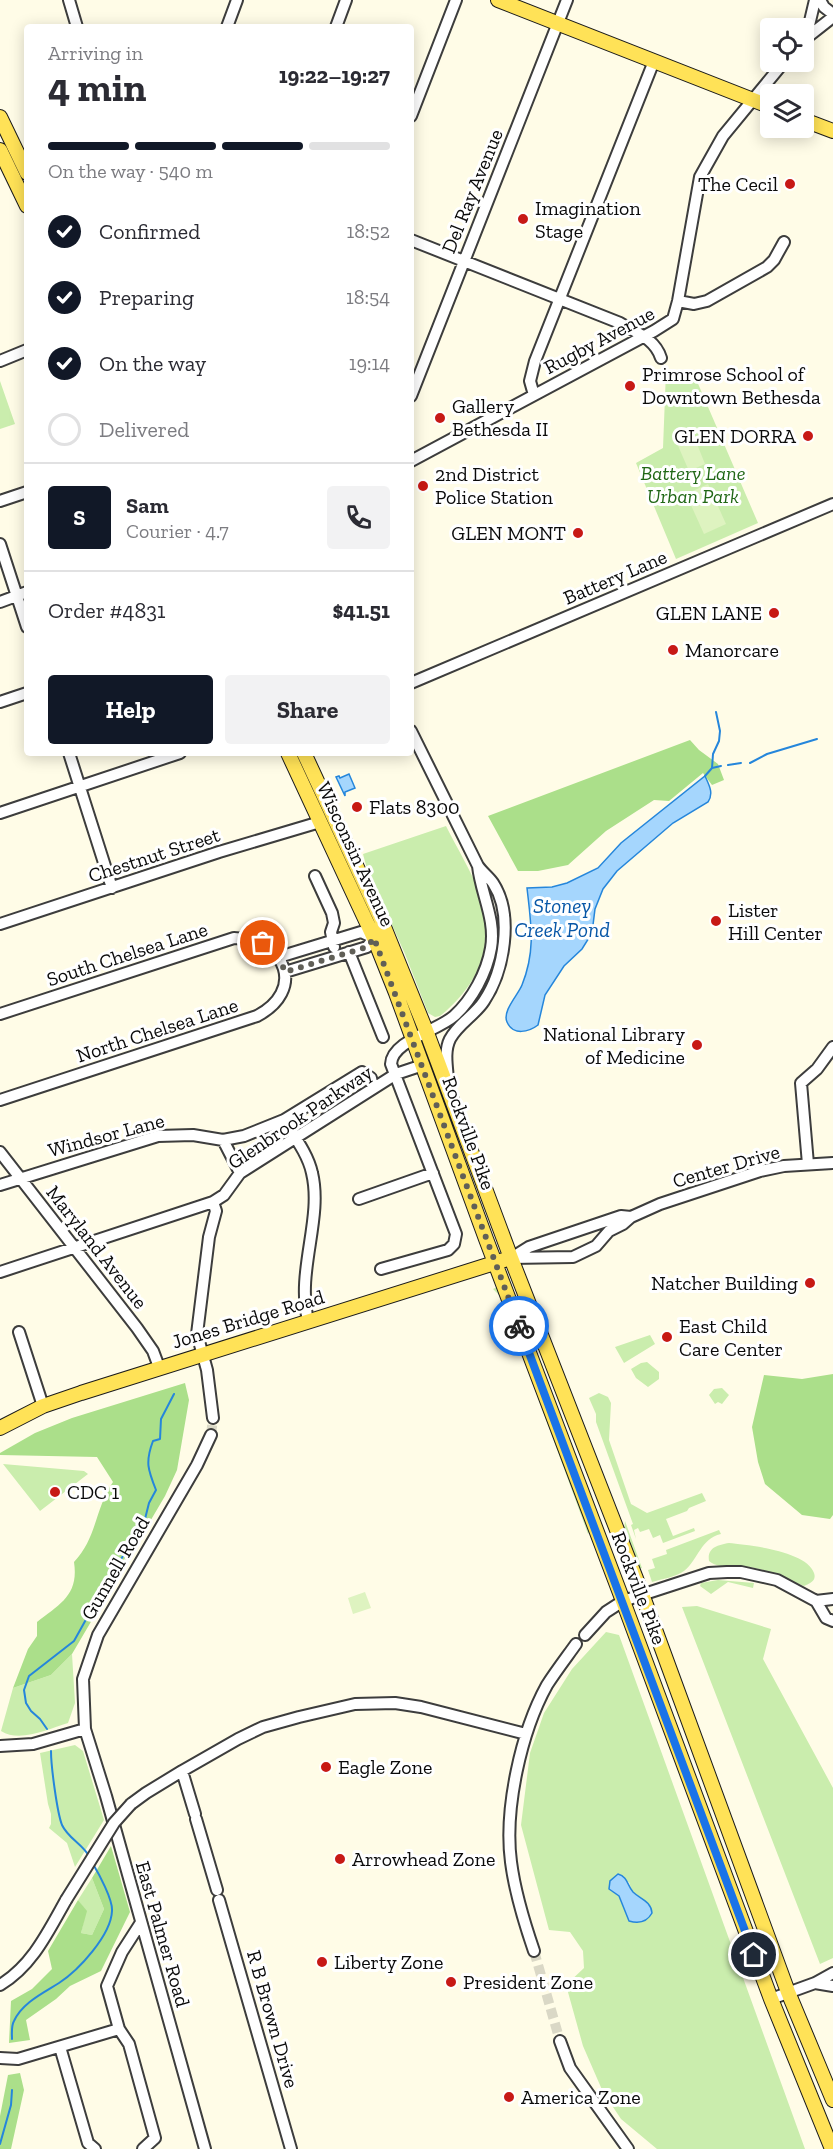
<!DOCTYPE html>
<meta charset="utf-8">
<style>
body{margin:0;font-family:"Zilla Slab",serif;background:#f2f2f3;color:#2b2b33;height:100vh;display:flex;flex-direction:column;font-size:22px;white-space:nowrap}
*{box-sizing:border-box;margin:0}
p{font-size:20px;color:#7c7c81}
.icon{flex:none;width:33px;height:33px;fill:none;stroke:currentColor;stroke-width:2;stroke-linecap:round;stroke-linejoin:round}
.map{position:relative;flex:1;overflow:hidden}
.drawer{position:absolute;left:24px;top:24px;width:390px;height:732px;display:flex;flex-direction:column;background:#fff;border-radius:6px;box-shadow:0 3px 15px #0003}
.drawer>*{flex:none}
.controls{position:absolute;left:760px;top:18px;display:grid;gap:12px}
.controls a{display:grid;place-items:center;width:54px;height:54px;border-radius:6px;background:#fff;box-shadow:0 3px 15px #0003;font-size:30px}
.pin{position:absolute;display:grid;place-items:center;width:51px;height:51px;color:#fff;margin:-26px;border:3px solid #fff;border-radius:50%;box-shadow:0 2px 6px #0007}
.courier{position:absolute;display:grid;place-items:center;width:60px;height:60px;margin:-30px;border:4px solid #1a73e8;border-radius:50%;background:#fff;color:#222;box-shadow:0 2px 8px #0007}
.summary em{font-style:normal;font-weight:800}
.summary div{display:flex;flex-direction:column-reverse}
.summary{display:flex;align-items:center;justify-content:space-between;height:102px;padding:0 24px}
h1{font-size:39px;font-weight:800;line-height:45px}
.bar{display:grid;grid-template-columns:repeat(4,1fr);gap:9px 6px;align-content:center;height:72px;padding:0 24px}
.bar i{height:8px;border-radius:4px;background:#e1e1e2}
.bar .current{background:#111827}
.bar p{grid-column:span 4}
.line{display:flex;align-items:center;gap:15px;padding:0 24px;border-top:2px solid #e1e1e2}
.line div{flex:1}
.round{display:grid;place-items:center;flex:none;width:63px;height:63px;border-radius:6px;background:#f2f2f3}
ol{padding:0 24px;list-style:none}
li{display:flex;align-items:center;gap:18px;height:66px}
li p{margin-inline-start:auto}
li .icon{padding:6px;border-radius:50%;background:#111827;color:#fff;stroke-width:4}
li:last-child{color:#7c7c81}
li i{width:33px;height:33px;border:3px solid #e1e1e2;border-radius:50%}
.button{display:flex;gap:12px;margin-top:auto;padding:12px 24px}
.button a{flex:1;height:69px;border-radius:6px;background:#111827;color:#fff;font-size:24px;font-weight:800;line-height:69px;text-align:center}
.button a+a{background:#f2f2f3;color:#2b2b33}
.map>svg:first-child{display:block}
.green{fill:#caedad;fill-rule:evenodd}
.forest{fill:#abdf8a}
.pitch{fill:#def3c0}
.water{fill:#a5d6fd;stroke:#2586db;stroke-width:1.5}
.lines{fill:none;stroke-linecap:round;stroke-linejoin:round}
.stream{stroke:#2586db;stroke-width:2}
.minor-tunnel{stroke:#dad8c6;stroke-width:10;stroke-dasharray:10 5;stroke-linecap:butt}
.minor-casing{stroke:#3d3d3d;stroke-width:14}
.major-casing{stroke:#1b1b1b;stroke-width:16}
.minor{stroke:#fff;stroke-width:10}
.major{stroke:#ffe257;stroke-width:14}
.minor-bridge-casing{stroke:#3d3d3d;stroke-width:14;stroke-linecap:butt}
.minor-bridge{stroke:#fff;stroke-width:10}
.done{stroke:#605f57;stroke-width:6;stroke-dasharray:0 10.8}
.route{stroke:#1a73e8;stroke-width:8}
.poi-dot{fill:#c71915;stroke:#fff;stroke-width:2}
.labels{text-anchor:middle;stroke-width:6;stroke-linejoin:round;paint-order:stroke}
.poi-label{font-size:20px;fill:#0a0a0a;stroke:#fff;text-anchor:start}
.street-label{font-size:20px;fill:#0a0a0a;stroke:#fff}
.park-label{font-size:20px;font-style:italic;fill:#206715;stroke:#fff}
.water-label{font-size:21px;font-style:italic;fill:#0857a7;stroke:#fff}
</style>
<div class="map">
<svg width="833" height="2149" viewBox="0 0 833 2149">
<rect width="100%" height="100%" fill="#fffce7"/>
<path class="green" d="M666 371 693 372 758 523 676 559 636 463 663 448Z
M0 381 15 424 0 429Z
M446 826C457 848 473 874 481 897 496 946 478 985 440 1016L435 1017 428 1013 405 954 367 869 363 854Z
M497 1287 501 1292 590 1531 588 1534 501 1297 493 1289Z
M650 1335 655 1344 624 1363 615 1347Z
M647 1362 659 1372V1379L648 1387 636 1378 631 1369 641 1363Z
M722 1388 729 1395 722 1404 718 1402 715 1404 709 1395 714 1389Z
M599 1393 608 1397 611 1403 609 1440 631 1504 647 1513 702 1493 706 1501 689 1508 687 1511 666 1519 673 1536 694 1528 695 1531 663 1543 660 1535 653 1538 649 1529 640 1532 638 1528 634 1530 636 1539 631 1525 633 1524 596 1422V1414L589 1398Z
M3 1464 84 1471 88 1474 40 1511Z
M625 1521 642 1568 638 1569 624 1531Z
M719 1530 721 1534C700 1539 699 1559 684 1571 676 1577 662 1579 652 1582L648 1570 655 1568 652 1559 667 1554 666 1550Z
M729 1543C749 1545 807 1551 814 1573 817 1581 809 1584 804 1586 786 1579 769 1570 750 1567 737 1566 718 1569 709 1561 707 1548 717 1545 729 1543Z
M718 1580 754 1583 753 1588 728 1582 711 1594 700 1586 701 1583Z
M697 1606 771 1629 763 1659 833 1788V1958L820 1964 682 1607Z
M606 1632 619 1635 805 2149H657L621 2119 603 2092 583 2046 566 1985 584 1968 583 1951 570 1932 549 1930 521 1825 530 1753 544 1713 572 1669ZM629 1882 632 1891 650 1905 626 1914 619 1896 611 1891Z
M72 1654 75 1703 68 1723C48 1729 20 1743 1 1731L13 1688 51 1675Z
M75 1745 83 1751 104 1820 75 1867 67 1843 49 1828 51 1824V1814L48 1804 40 1753Z
M92 1878 104 1909 92 1935 81 1933 86 1911 78 1900Z"/>
<path class="forest" d="M690 740 699 750 718 764 724 780 712 785 703 773 669 801 654 800 606 831 568 865 538 871H518L488 816Z
M833 1374V1515L830 1519 802 1515 765 1484 758 1462 752 1427 764 1375 802 1379Z
M185 1383 189 1400 177 1470 165 1496 72 1654 51 1675 13 1688 28 1649 37 1636V1622C60 1604 79 1595 74 1562 97 1538 95 1508 113 1482L97 1457 0 1455V1453L35 1433 72 1418Z
M111 1846 130 1912 101 1971 70 1986 56 1999 26 2020 30 2040 9 2043 11 2001 32 1989 52 1969 48 1951 78 1900 87 1911 81 1933 92 1935 104 1909 92 1878Z
M20 2073 24 2090 11 2149H0V2116L8 2075Z"/>
<path class="pitch" d="M693 434 705 464 689 471 676 441Z
M708 484 726 524 704 534 686 494Z
M365 1592 371 1608 353 1614 348 1598Z"/>
<path class="water" d="M349 774 355 788 345 792V796L336 777 339 776 340 778Z
M705 776C709 785 714 793 708 802L673 823 617 871 603 889 595 909 592 933 582 949 564 966 545 995 538 1025C529 1032 513 1036 507 1022 502 1011 518 995 522 985 536 950 531 924 527 888L552 887 567 883 598 868 621 843Z
M618 1874C628 1877 627 1885 633 1892 640 1899 651 1901 652 1913 647 1922 639 1924 629 1921L619 1896 609 1889 610 1881Z"/>
<g class="lines">
<path class="stream" d="M750 763 767 754 817 739
M728 765 741 763
M712 768 721 766
M705 776 712 768 713 754 719 741 720 731 716 712
M47 1729 40 1719 31 1711 26 1703 24 1690 29 1676 74 1641 113 1571 133 1541 142 1531 149 1503 156 1490C148 1470 145 1462 153 1441L160 1439 161 1419 174 1394
M51 1751C51 1766 57 1812 62 1825 68 1838 82 1844 89 1856
M12 2039C12 2034 11 2026 14 2021 22 2003 43 1993 59 1983 79 1970 111 1935 112 1911 113 1900 99 1874 93 1864
M0 2144 11 2105 12 2090"/>
<path class="minor-tunnel" d="M211 1435 213 1418
M534 1951 560 2041"/>
<g class="minor-casing">
<path id="minor" d="M69 0 77 27
M820 0 824 7 833 14
M227 27 237 0
M336 27 346 0
M806 38 815 0
M805 39 833 17
M411 116 456 0
M411 240 620 323C637 333 655 339 661 358
M678 301 694 304 707 301 767 267 774 260 784 242
M0 361 27 350
M534 395 530 381 535 361 654 61
M411 396 567 0
M411 461 654 331 673 319 678 301 700 177 723 136 784 62
M0 501 27 492
M0 544 27 627
M0 602 27 592
M411 683 833 504
M0 702 27 693
M411 731 478 866C482 872 489 877 493 883 514 915 504 971 484 1001 475 1015 458 1024 450 1039 444 1051 447 1066 448 1079
M69 753 112 888
M0 813 180 753
M315 876 332 913 334 923 331 932 334 947
M0 924 219 852 320 822
M349 952 383 1037
M279 957 361 932 374 938 367 947 285 972
M0 1014 234 938C288 940 305 991 257 1016L0 1100
M284 1120C294 1136 308 1154 312 1173 323 1219 296 1271 308 1320
M223 1140 240 1173
M0 1152 137 1328 153 1351 159 1367
M808 1164 801 1083 817 1069 833 1047
M0 1185 158 1136 193 1135 223 1140 244 1136 284 1120 362 1072 371 1078 373 1088
M359 1199 433 1173
M513 1257 529 1247 621 1216 631 1217
M511 1258 573 1257 596 1246 609 1231 623 1224 631 1217 660 1204 760 1171 784 1166 833 1163
M381 1269 448 1250 454 1244 456 1234 391 1064C392 1041 437 1031 454 1016 472 1000 487 972 491 948 496 919 481 894 478 866
M0 1272 213 1202
M19 1332 43 1406
M213 1418 207 1370 197 1334 209 1237 216 1211 213 1202 224 1195 240 1173 396 1074 423 1065
M816 1601 833 1599
M585 1635 606 1612 623 1601 709 1573 727 1572H741L777 1580 816 1601 826 1618 833 1621
M0 1746 33 1744 85 1729
M182 1771 195 1814
M131 1804 146 1793 182 1771 238 1739 263 1727 299 1717 355 1704 395 1703 421 1707 526 1734
M196 1819 217 1890
M219 1900 291 2149
M140 1924 122 1952 107 1986 119 2029 129 2044 155 2138 143 2149
M534 1951C524 1922 515 1893 511 1862 504 1809 521 1732 547 1685 556 1671 566 1658 576 1644
M815 1983 833 1986
M0 1985C32 1966 48 1932 66 1900
M771 1999 815 1983 833 1973
M560 2041 570 2068 628 2149
M60 2047 88 2143 95 2149
M0 2058 18 2059 119 2029
M205 2149 106 1796 85 1729 83 1679 98 1635 197 1465 211 1435"/>
</g>
<g class="major-casing">
<path id="major" d="M498 0 771 107
M0 117 27 173
M804 120 833 131
M0 150 27 206
M288 753 374 938 396 993 486 1239 623 1601 771 1999 832 2149
M304 753 380 917 427 1033 511 1258 642 1594 788 1992 833 2100
M0 1428 43 1406 81 1393 504 1260"/>
</g>
<use href="#minor" class="minor"/>
<use href="#major" class="major"/>
<g class="minor-bridge-casing">
<path id="minor-bridge" d="M66 1900 114 1823 131 1804"/>
</g>
<use href="#minor-bridge" class="minor-bridge"/>
</g>
<g class="lines">
<path class="done" d="M263 943 279 957 285 972 367 947 374 938 519 1326"/>
<path class="route" d="M519 1326 754 1955"/>
</g>
<g class="poi-dot">
<circle cx="790" cy="184" r="6"/>
<circle cx="523" cy="219" r="6"/>
<circle cx="630" cy="386" r="6"/>
<circle cx="440" cy="418" r="6"/>
<circle cx="808" cy="436" r="6"/>
<circle cx="423" cy="486" r="6"/>
<circle cx="578" cy="533" r="6"/>
<circle cx="774" cy="613" r="6"/>
<circle cx="673" cy="650" r="6"/>
<circle cx="357" cy="807" r="6"/>
<circle cx="716" cy="921" r="6"/>
<circle cx="697" cy="1045" r="6"/>
<circle cx="810" cy="1283" r="6"/>
<circle cx="667" cy="1337" r="6"/>
<circle cx="55" cy="1492" r="6"/>
<circle cx="326" cy="1767" r="6"/>
<circle cx="340" cy="1859" r="6"/>
<circle cx="322" cy="1962" r="6"/>
<circle cx="451" cy="1982" r="6"/>
<circle cx="509" cy="2097" r="6"/>
</g>
<g class="labels">
<g class="poi-label">
<text x="778" y="191" text-anchor="end">The Cecil</text>
<text x="535" y="215">Imagination<tspan x="535" dy="23">Stage</tspan></text>
<text x="642" y="381">Primrose School of<tspan x="642" dy="23">Downtown Bethesda</tspan></text>
<text x="452" y="413">Gallery<tspan x="452" dy="23">Bethesda II</tspan></text>
<text x="796" y="443" text-anchor="end">GLEN DORRA</text>
<text x="435" y="481">2nd District<tspan x="435" dy="23">Police Station</tspan></text>
<text x="566" y="540" text-anchor="end">GLEN MONT</text>
<text x="762" y="620" text-anchor="end">GLEN LANE</text>
<text x="685" y="657">Manorcare</text>
<text x="369" y="814">Flats 8300</text>
<text x="728" y="917">Lister<tspan x="728" dy="23">Hill Center</tspan></text>
<text x="685" y="1041" text-anchor="end">National Library<tspan x="685" dy="23">of Medicine</tspan></text>
<text x="798" y="1290" text-anchor="end">Natcher Building</text>
<text x="679" y="1333">East Child<tspan x="679" dy="23">Care Center</tspan></text>
<text x="67" y="1499">CDC 1</text>
<text x="338" y="1774">Eagle Zone</text>
<text x="352" y="1866">Arrowhead Zone</text>
<text x="334" y="1969">Liberty Zone</text>
<text x="463" y="1989">President Zone</text>
<text x="521" y="2104">America Zone</text>
</g>
<g class="street-label">
<text transform="translate(472 191) rotate(-68)" y="7">Del Ray Avenue</text>
<text transform="translate(599 340) rotate(-28)" y="7">Rugby Avenue</text>
<text transform="translate(615 577) rotate(-23)" y="7">Battery Lane</text>
<text transform="translate(356 854) rotate(65)" y="7">Wisconsin Avenue</text>
<text transform="translate(154 855) rotate(-18)" y="7">Chestnut Street</text>
<text transform="translate(127 954) rotate(-18)" y="7">South Chelsea Lane</text>
<text transform="translate(157 1030) rotate(-18)" y="7">North Chelsea Lane</text>
<text transform="translate(300 1117) rotate(-34)" y="7">Glenbrook Parkway</text>
<text transform="translate(469 1133) rotate(70)" y="7">Rockville Pike</text>
<text transform="translate(106 1135) rotate(-15)" y="7">Windsor Lane</text>
<text transform="translate(726 1166) rotate(-16)" y="7">Center Drive</text>
<text transform="translate(97 1247) rotate(52)" y="7">Maryland Avenue</text>
<text transform="translate(248 1319) rotate(-17)" y="7">Jones Bridge Road</text>
<text transform="translate(115 1568) rotate(-60)" y="7">Gunnell Road</text>
<text transform="translate(639 1588) rotate(69)" y="7">Rockville Pike</text>
<text transform="translate(163 1934) rotate(74)" y="7">East Palmer Road</text>
<text transform="translate(273 2019) rotate(74)" y="7">R B Brown Drive</text>
</g>
<g class="park-label">
<text x="693" y="480">Battery Lane<tspan x="693" dy="23">Urban Park</tspan></text>
</g>
<g class="water-label">
<text x="562" y="913">Stoney<tspan x="562" dy="24">Creek Pond</tspan></text>
</g>
</g>
</svg>
<div class="controls">
<a><svg class="icon" aria-label="locate" viewBox="0 0 24 24"><circle cx="12" cy="12" r="6"/><path d="M12 2v4M12 18v4M2 12h4M18 12h4"/></svg></a>
<a><svg class="icon" aria-label="layers" viewBox="0 0 24 24"><path d="M12 4l9 5-9 5-9-5zM3 14l9 5 9-5"/></svg></a>
</div>
<div class="pin" style="left:263px;top:943px;background:#ea580c"><svg class="icon" aria-label="bag" viewBox="0 0 24 24"><path d="M5 8h14l-1 12H6zM9 8a3 3 0 0 1 6 0"/></svg></div>
<div class="pin" style="left:754px;top:1955px;background:#1f2937"><svg class="icon" aria-label="home" viewBox="0 0 24 24"><path d="M3 11l9-7 9 7M6 9v11h12V9"/></svg></div>
<div class="courier" style="left:519px;top:1326px"><svg class="icon" aria-label="bike" viewBox="0 0 24 24"><circle cx="6" cy="16" r="4"/><circle cx="18" cy="16" r="4"/><path d="M6 16l4-8h5l3 8M10 8l3 8H6M13 5h3"/></svg></div>
<section class="drawer">
<div class="summary"><div><h1>4 min</h1><p>Arriving in</p></div><em>19:22–19:27</em></div>
<div class="bar"><i class="current"></i><i class="current"></i><i class="current"></i><i></i><p>On the way · 540 m</p></div>
<ol>
<li><svg class="icon" aria-label="check" viewBox="0 0 24 24"><path d="M5 12l5 5 9-10"/></svg>Confirmed<p>18:52</p></li>
<li><svg class="icon" aria-label="check" viewBox="0 0 24 24"><path d="M5 12l5 5 9-10"/></svg>Preparing<p>18:54</p></li>
<li><svg class="icon" aria-label="check" viewBox="0 0 24 24"><path d="M5 12l5 5 9-10"/></svg>On the way<p>19:14</p></li>
<li><i></i>Delivered</li>
</ol>
<div class="line" style="height:108px"><b class="round" style="background:#111827;color:#fff">S</b><div><b>Sam</b><p>Courier · 4.7</p></div><a class="round"><svg class="icon" aria-label="phone" viewBox="0 0 24 24"><path d="M5 4h4l2 5-3 2q2 4 5 5l2-3 5 2v4C11 20 4 13 5 4z"/></svg></a></div>
<div class="line" style="height:78px"><div>Order #4831</div><b>$41.51</b></div>
<div class="button"><a>Help</a><a>Share</a></div>
</section>
</div>
